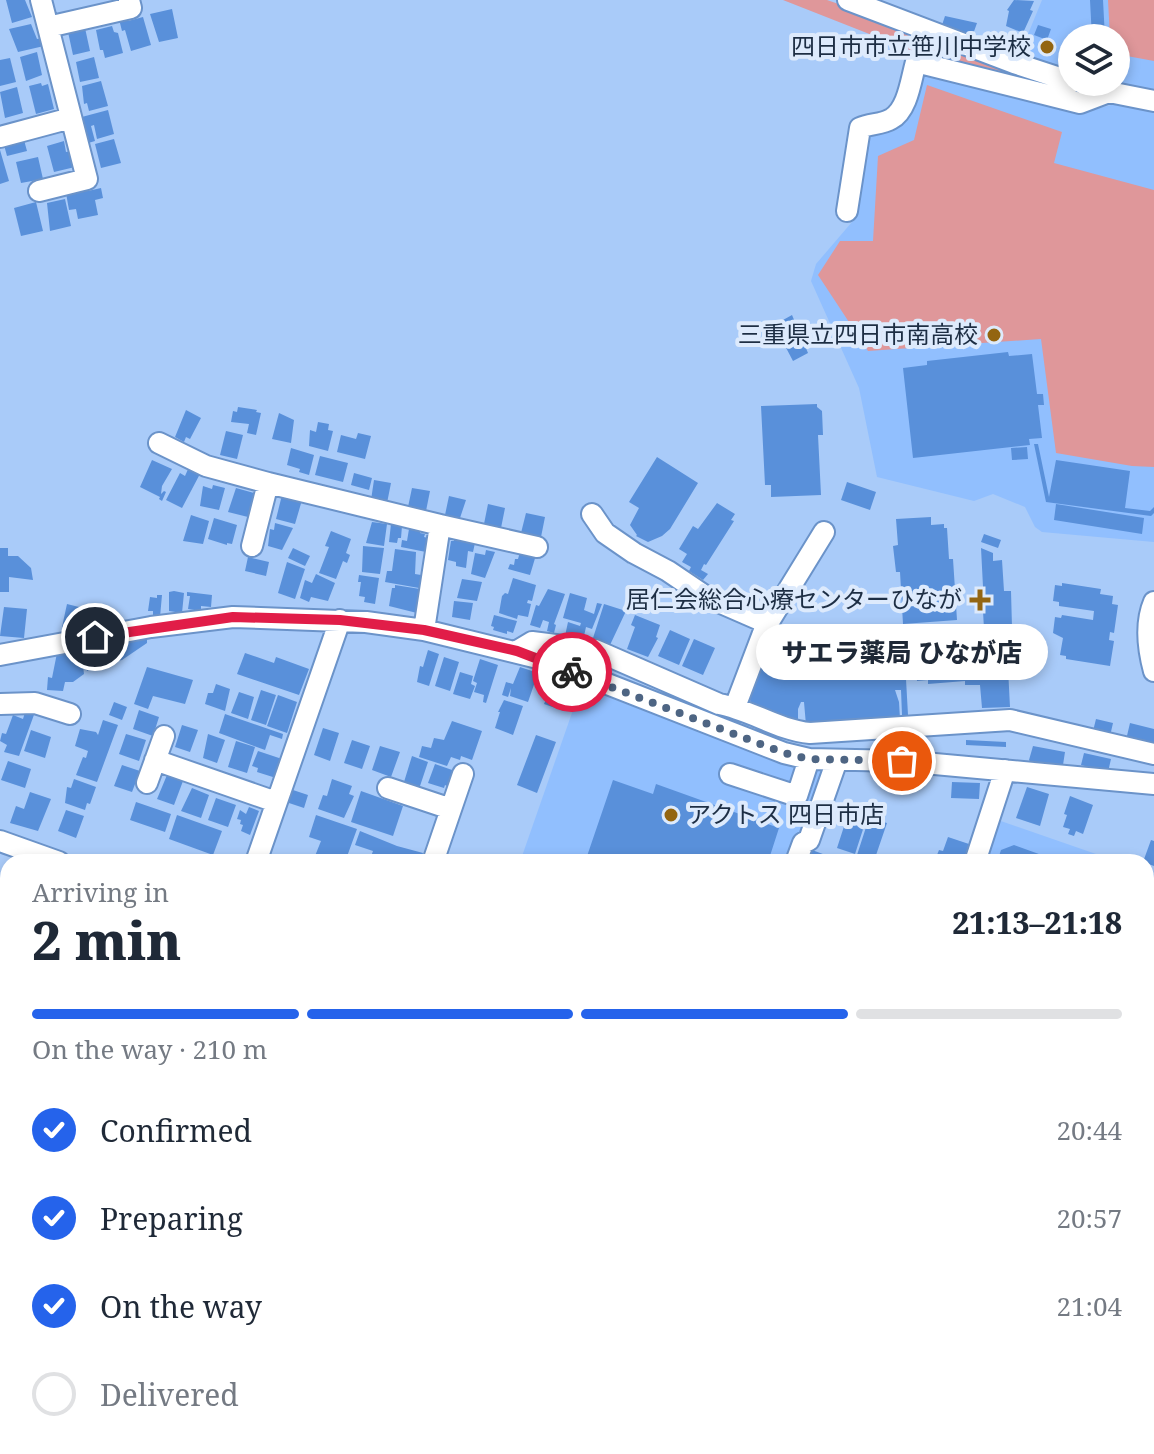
<!DOCTYPE html>
<meta charset="utf-8">
<style>
body{margin:0;font-family:"Noto Serif","Noto Sans JP",serif;background:#f2f2f3;color:#1f2937;height:100vh;display:flex;flex-direction:column;font-size:30px;white-space:nowrap}
*{box-sizing:border-box;margin:0}
p{font-size:26px;color:#747a83}
.icon{flex:none;width:44px;height:44px;fill:none;stroke:currentColor;stroke-width:2;stroke-linecap:round;stroke-linejoin:round}
.map{position:relative;flex:1;overflow:hidden}
.details{position:absolute;left:0px;top:854px;width:1154px;height:600px;display:flex;flex-direction:column;background:#fff;border-radius:24px 24px 0 0;box-shadow:0 4px 12px #0003}
.details>*{flex:none}
.tools{position:absolute;left:1058px;top:24px;display:grid;gap:16px}
.tools a{display:grid;place-items:center;width:72px;height:72px;border-radius:50%;background:#fff;box-shadow:0 4px 12px #0003;font-size:40px}
.pin{position:absolute;display:grid;place-items:center;width:68px;height:68px;color:#fff;margin:-34px;border:4px solid #fff;border-radius:50%;box-shadow:0 2px 8px #0007}
.courier{position:absolute;display:grid;place-items:center;width:80px;height:80px;margin:-40px;border:6px solid #e11d48;border-radius:50%;background:#fff;color:#222;box-shadow:0 2px 10px #0007}
.bubble{position:absolute;height:56px;border-radius:28px;background:#fff;box-shadow:0 4px 12px #0003;font-size:26px;font-weight:800;line-height:56px;text-align:center}
.head em{font-style:normal;font-weight:800}
.head div{display:flex;flex-direction:column-reverse}
.head{display:flex;align-items:center;justify-content:space-between;height:136px;padding:0 32px}
h1{font-size:52px;font-weight:800;line-height:60px}
.bar{display:grid;grid-template-columns:repeat(4,1fr);gap:12px 8px;align-content:center;height:96px;padding:0 32px}
.bar i{height:10px;border-radius:6px;background:#e0e1e3}
.bar .on{background:#2563eb}
.bar p{grid-column:span 4}
ol{padding:0 32px;list-style:none}
li{display:flex;align-items:center;gap:24px;height:88px}
li p{margin-inline-start:auto}
li .icon{padding:8px;border-radius:50%;background:#2563eb;color:#fff;stroke-width:4}
li:last-child{color:#747a83}
li i{width:44px;height:44px;border:4px solid #e0e1e3;border-radius:50%}
.map>svg:first-child{display:block}
.built{fill:#91bffe}
.green{fill:#df979a}
.building{fill:#5990da}
.lines{fill:none;stroke-linecap:round;stroke-linejoin:round}
.minor-casing{stroke:#6b93c9;stroke-width:24}
.minor{stroke:#fff;stroke-width:20}
.done{stroke:#4e6583;stroke-width:8;stroke-dasharray:0 14.4}
.route{stroke:#e11d48;stroke-width:10}
.poi-dot{fill:#936511;stroke:#ddeafc;stroke-width:3}
.labels{text-anchor:middle;stroke-width:8;stroke-linejoin:round;paint-order:stroke}
.poi-label{font-size:24px;fill:#1d2e44;stroke:#ddeafc;text-anchor:end}
</style>
<div class="map">
<svg width="1154" height="1454" viewBox="0 0 1154 1454">
<rect width="100%" height="100%" fill="#a9cbf9"/>
<path class="built" d="M1042 0H1154V96L1095 82H1116V38H1072V75L1019 56Z
M922 74 964 80 1062 106 1092 110 1127 101 1154 107V542L1042 532 1035 527 1025 507 993 494 974 501 877 477 859 388 811 281 816 264 852 222 867 139 871 131Z
M581 687 773 759 828 769 791 862H520Z
M995 819 1119 862H981Z
M1146 871 1154 874V1058L1146 1080Z"/>
<path class="green" d="M783 0H827L902 26 906 34 1082 95 910 50Z
M1108 0H1154V61L1116 54V38H1110Z
M927 85 1062 132 1054 163 1154 190V467L1132 466 1056 453 1041 339 868 351 818 275 840 241H873L878 156 914 140Z"/>
<path class="building" d="M6 0H25L32 17 12 23Z
M1014 0 1034 1 1030 10 1033 11 1023 33 1006 26 1009 11 1007 10Z
M1090 0H1103L1105 38H1092Z
M172 9 178 38 159 42 150 14Z
M945 16 977 23 972 37 942 25Z
M127 17 128 21 143 17 151 45 131 51 125 30 122 31 119 19Z
M31 24 37 39 42 38 44 46 18 52 9 29Z
M1038 25 1051 29 1047 40 1034 35Z
M112 26 114 32 118 33 123 53 105 58 103 50H100L96 30Z
M85 28 90 51 73 55 68 32Z
M37 52 42 75 26 81 20 57Z
M94 57 99 78 80 82 76 62Z
M10 58 16 82 0 86V60Z
M101 81 108 106 89 111 87 103 84 104 82 86Z
M41 83 42 86 48 84 54 109 36 114 29 86Z
M17 87 23 113 5 118 0 92Z
M108 110 114 134 97 139 94 125 91 126 95 141 85 144 78 118Z
M114 139 121 163 101 168 95 144Z
M24 140 27 151 7 156 4 145Z
M64 141 66 152 71 151 75 167 54 172 47 146Z
M0 150 9 181 0 184Z
M38 157 43 179 21 183 16 162Z
M88 188V191L101 188 103 198 95 200 98 215 78 219 76 209 69 210 66 193Z
M65 199 71 226 50 231 47 203Z
M36 202 43 231 21 236 14 208Z
M792 315 808 353 793 361 774 325Z
M1008 352 1009 356 1032 354 1037 394H1043L1044 405H1038L1042 438 1029 439 1030 445 913 458 903 368 927 365V361Z
M817 404V407L822 411 823 435H818L821 495 771 497V485H765L761 406Z
M238 407 257 410 256 412 261 413 256 435 247 433 249 424 231 422 233 411 237 412Z
M186 410 201 418 190 439 186 437 184 442 175 437Z
M279 413 294 420 291 443 272 439Z
M318 422 329 424 328 430 333 431 328 451 309 446 310 430 316 432Z
M226 431 243 435 237 459 220 455Z
M358 433 371 436 365 459 337 452 341 435 356 439Z
M1034 444H1038L1049 497 1056 460 1130 471 1125 508 1150 511 1154 507V513L1151 516 1046 502Z
M1027 447 1028 459 1012 460 1011 448Z
M291 448 314 455 309 475 299 472 300 469 287 465Z
M320 456 348 463 343 482 315 475Z
M657 457 698 483 670 529 662 536 648 542 636 536 637 535 630 525 639 508 629 502Z
M152 460 172 469 162 486 161 494 164 491 166 492 162 501 159 499 160 497 140 487Z
M189 467 201 472 182 508 166 500 180 473 185 476Z
M354 473 372 478 369 490 351 485Z
M374 480 391 483 387 503 371 500Z
M847 482 876 492 870 510 841 500Z
M213 485 225 488 219 510 200 506 203 486 212 489Z
M236 488 254 493 248 517 228 512Z
M412 488 430 491 426 511 408 507Z
M282 495 302 500 295 524 276 519Z
M449 496 466 500 460 518 445 515Z
M717 503 735 514 731 520 734 521 706 565 704 564 701 570 708 574 703 580 689 571 691 567 682 562 687 554 679 549 693 526 698 529Z
M488 504 505 508 501 528 484 524Z
M1056 504 1144 518 1142 534 1054 520Z
M526 513 545 517 541 537 521 533Z
M191 515 209 521 203 544 183 541Z
M931 517V525L944 524V528H947L949 559H953L957 620 903 624 900 572H896L893 546 898 545 896 519Z
M214 518 237 525 232 544 227 543V545L208 539Z
M372 522 387 524 384 546 366 543Z
M275 523 293 528 282 550 268 546 270 529 274 530Z
M391 524 402 526 401 538H398L397 543 389 542Z
M409 529 420 530V533L425 534 424 537 428 538 426 552 401 547 402 540 407 541Z
M331 531 351 539 346 553 350 555 347 563 343 561 336 579 319 573 329 547 325 546Z
M984 534 1001 540 998 548 981 542Z
M454 537 470 539 469 543H475L473 552 468 551 466 568 456 566V562L448 560 451 541H454Z
M363 546 384 548 380 574 362 572Z
M0 548H8V556H18L31 568 33 580 9 577V592H0Z
M293 548 310 556 305 566 288 558Z
M981 548 993 553V561L1002 560 1004 591H1011L1012 627 984 629 983 611 980 612V606H984Z
M395 549 416 552 415 574 421 575 419 588 385 582 387 571H392Z
M486 550 495 552 485 578 471 574 475 553 485 555Z
M520 552 536 555 530 575 508 569 510 564 514 565 515 559H518Z
M248 557 269 562 266 576 245 571Z
M287 562 305 569 295 599 278 593Z
M316 574 335 583 328 601 311 597 309 602 300 598 305 580 312 583Z
M359 575 379 578 375 604 364 602 365 597 359 596 361 582H358Z
M513 578 536 585 532 601 528 600 527 603 531 604 528 617 518 615 517 619 499 613 502 596 505 593 508 594Z
M462 579 482 582 477 601 457 598Z
M1062 583 1101 589 1100 594 1113 596 1112 604 1118 605 1114 633 1110 632 1109 640 1114 641 1110 666 1066 659V656L1060 655 1063 638 1053 633 1055 617 1061 618 1062 615 1093 620 1094 611 1059 606V602L1053 601 1055 585 1062 586Z
M395 585 420 589 417 613 389 606 392 588H395Z
M548 589 565 594 554 624 556 625 554 633 547 631 549 622 543 620 540 628 530 625 536 605 539 606Z
M174 591 184 593 182 613 169 611V592Z
M187 592 212 595 211 607 201 606V611L188 609 190 596H187Z
M570 593 587 598 584 610 594 614 597 603 602 604 592 629 586 627 584 636 577 633 575 639 565 636 568 622 580 626 581 623 563 618Z
M157 595H162L160 617H153V611H148L150 597 157 598Z
M454 601 473 603 470 620 452 617Z
M67 604 87 609 82 632 62 627Z
M604 604 626 611 610 645 593 638Z
M4 607 27 609 24 638 0 636Z
M494 615 517 621 513 633 507 631V634L493 630 494 627 491 626Z
M635 615 660 625 656 637 658 638 648 657 627 649 635 627 631 625Z
M795 624H800L803 630 816 629V649L883 644V653L981 647V650L1007 649 1010 707 982 708 980 685H965V681L928 684V680L917 681 916 667H910V670L883 671 884 679H906L908 715H902L901 690H895L899 702 900 719 806 725 804 702H801L798 709V727L752 705 748 695 770 648 780 645 787 629H793Z
M670 630 690 639 679 665 658 656Z
M147 639V643L122 660 104 664 105 669 87 671 84 649Z
M694 639 715 648 703 675 682 666Z
M428 650 439 654 429 686 417 682 420 666 423 667Z
M57 653 82 658 84 674 73 682H65L63 691 47 690 48 677 52 678Z
M245 653 274 663 276 657 309 669 299 695 237 674Z
M444 657 459 662 450 691 435 686Z
M480 659 498 665 486 703 483 702 484 695 474 692 477 683 473 681Z
M147 667 193 680 185 704 153 696 148 709 134 704Z
M520 667 538 673 528 702 510 696 511 688 508 697 502 695 506 682 513 684Z
M460 672 473 676 471 684 475 686 470 699 453 694Z
M554 680 572 686 564 711 544 704Z
M216 684 230 689 225 711 205 704 208 693H213Z
M261 690 276 695 266 725 251 720Z
M239 692 254 697 248 719 231 713Z
M278 695 297 702 287 733 267 726Z
M504 700 523 706 513 735 495 728 500 712H498Z
M114 702 127 707 122 720 109 715Z
M26 709 35 712 19 756 4 752 7 745 0 741 2 733 6 734 13 715 23 719Z
M139 710 159 717 153 736 133 729Z
M225 714 283 734 282 739 270 735 265 750 219 733Z
M1096 719 1113 723 1110 736 1093 731Z
M103 720 118 725 97 782 76 775 83 757 86 758 88 751 75 746 80 729 96 732 98 735Z
M452 721 482 731 472 760 461 756 460 760 451 757 447 766 419 757 422 746 431 748 434 738 444 740Z
M1130 723 1154 729V747L1126 740Z
M182 725 198 730 190 752 175 747Z
M323 728 339 733 330 761 314 755Z
M31 730 51 737 45 758 24 751Z
M126 734 146 740 139 761 119 754Z
M208 734 225 740 217 763 203 758Z
M536 735 556 742 537 793 517 785Z
M352 740 370 746 362 769 344 763Z
M966 740 1006 742V747L966 745Z
M236 741 255 747 247 773 228 767Z
M380 746 400 752 391 777 372 770Z
M1033 746 1065 752 1063 765 1031 763 1029 760Z
M258 751 282 759 276 778 257 772 258 768 252 766Z
M1084 753 1111 759 1108 772 1081 765Z
M412 756 428 762 419 789 404 782Z
M8 761 31 769 25 788 1 780Z
M435 764 455 771 449 787 445 785 444 788 428 783Z
M122 765 140 771 132 792 114 786Z
M167 775 183 781 174 805 157 799Z
M74 779 96 787 90 804 87 803 85 810 65 803 67 787 71 788Z
M332 779 352 786 349 794 354 796 344 818 318 809 323 795 327 796Z
M613 780 653 794 656 784 779 828 768 862H585Z
M952 782 980 783 979 799 951 798Z
M1027 787 1049 794 1040 826 1016 818Z
M192 788 209 795 201 818 181 811Z
M290 789 308 795 304 808 286 802Z
M361 791 403 806 393 836 351 822Z
M30 792 51 799 38 831 10 823 16 806 24 809Z
M1070 796 1093 805 1083 834 1076 831 1074 836 1068 834 1070 829 1063 827 1067 815 1064 814Z
M216 798 236 805 228 827 208 820Z
M136 802 171 814 165 832 130 820Z
M249 807 259 811 250 835 241 831 243 825 240 824 241 820 237 819 240 810 246 814Z
M66 810 84 816 76 838 58 831Z
M849 811 867 817 855 854 837 848Z
M177 815 222 831 213 855 169 839Z
M316 815 357 829 345 862H332L315 856 321 841 309 837Z
M869 818 887 823 874 861 857 855Z
M360 831 397 846 423 853 420 862H369L373 851 355 845Z
M948 837 969 844 963 862 935 860 939 850 943 851Z
M1151 840 1154 841V866L1143 862Z
M1014 845 1061 862H991L993 857 998 859 1001 850Z
M812 850 831 857 829 862H808Z
M0 941 8 943V965L0 962Z
M1 1009 8 1011 6 1052 0 1050Z
M8 1099V1130L0 1127V1113L2 1114Z
M0 1133 8 1135V1153L1 1173 7 1175 3 1186 0 1185Z
M1 1226 8 1228V1251L6 1250 4 1254 0 1253Z
M1 1408 8 1410V1446L0 1443Z
M1146 1427 1154 1429V1454L1130 1452 1132 1446H1146Z
M144 1446H168L165 1454 142 1452Z
M210 1446H231L228 1454H208Z
M277 1446H302L299 1454H274Z
M320 1446H339L337 1454H313L314 1450 318 1451Z
M844 1446H910L931 1454H880L871 1451 870 1454H841Z
M947 1446H1009L1024 1451 1023 1454H968Z"/>
<g class="lines">
<g class="minor-casing">
<path id="minor" d="M41 0 48 27
M848 0 1014 63 1072 82
M1099 90 1154 101
M0 137 71 118
M39 191 87 179 48 27 131 8 129 0
M847 211 860 128C870 123 881 125 891 119 908 110 911 79 916 62L1080 103 1109 92
M159 443 206 466 268 483
M592 514 605 533 634 553 668 571 705 596 767 623
M252 546 268 483 440 525
M1154 602C1145 623 1148 649 1154 671
M424 630 440 525 537 547
M517 651 532 642 595 650 719 704C751 710 778 730 810 733L1010 720 1154 754
M0 655 151 627 233 617 366 622 424 630 546 660 784 753 809 759 902 761 1154 784
M0 704 35 703 70 714
M735 707 765 628 824 532
M155 760 276 802
M730 774 797 796 809 759
M147 783 164 736
M388 788 451 809
M0 841 59 862
M256 862 340 620
M433 862 463 774
M796 862 803 843 809 840 837 760
M975 862 1005 770
M1146 898 1154 901
M1146 943 1154 946
M1146 989 1154 992
M1146 1066 1154 1042
M0 1081 8 1084
M1146 1126 1154 1129
M1146 1206 1154 1183
M1146 1237 1154 1239
M0 1269 8 1272
M1146 1355 1154 1332
M0 1399 8 1402
M364 1446 387 1454
M520 1446 543 1454
M1066 1446 1089 1454
M0 1453 1 1454
M53 1454 55 1446
M416 1454 419 1446
M769 1454 771 1446
M1112 1454 1114 1446"/>
</g>
<use href="#minor" class="minor"/>
</g>
<g class="lines">
<path class="done" d="M572 672 784 753 809 759 902 761"/>
<path class="route" d="M95 637 233 617 340 620 424 630 517 651 572 672"/>
</g>
<g class="poi-dot">
<circle cx="1047" cy="47" r="8"/>
<circle cx="994" cy="335" r="8"/>
<path d="M976 588h8v8h8v8h-8v8h-8v-8h-8v-8h8z"/>
<circle cx="671" cy="815" r="8"/>
</g>
<g class="labels">
<g class="poi-label">
<text x="1031" y="55">四日市市立笹川中学校</text>
<text x="978" y="343">三重県立四日市南高校</text>
<text x="962" y="608">居仁会総合心療センターひなが</text>
<text x="687" y="823" text-anchor="start">アクトス 四日市店</text>
</g>
</g>
</svg>
<div class="tools">
<a><svg class="icon" aria-label="layers" viewBox="0 0 24 24"><path d="M12 4l9 5-9 5-9-5zM3 14l9 5 9-5"/></svg></a>
</div>
<div class="pin" style="left:902px;top:761px;background:#ea580c"><svg class="icon" aria-label="bag" viewBox="0 0 24 24"><path d="M5 8h14l-1 12H6zM9 8a3 3 0 0 1 6 0"/></svg></div>
<div class="pin" style="left:95px;top:637px;background:#1f2937"><svg class="icon" aria-label="home" viewBox="0 0 24 24"><path d="M3 11l9-7 9 7M6 9v11h12V9"/></svg></div>
<div class="courier" style="left:572px;top:672px"><svg class="icon" aria-label="bike" viewBox="0 0 24 24"><circle cx="6" cy="16" r="4"/><circle cx="18" cy="16" r="4"/><path d="M6 16l4-8h5l3 8M10 8l3 8H6M13 5h3"/></svg></div>
<div class="bubble" style="left:756px;top:624px;width:292px">サエラ薬局 ひなが店</div>
<section class="details">
<div class="head"><div><h1>2 min</h1><p>Arriving in</p></div><em>21:13–21:18</em></div>
<div class="bar"><i class="on"></i><i class="on"></i><i class="on"></i><i></i><p>On the way · 210 m</p></div>
<ol>
<li><svg class="icon" aria-label="check" viewBox="0 0 24 24"><path d="M5 12l5 5 9-10"/></svg>Confirmed<p>20:44</p></li>
<li><svg class="icon" aria-label="check" viewBox="0 0 24 24"><path d="M5 12l5 5 9-10"/></svg>Preparing<p>20:57</p></li>
<li><svg class="icon" aria-label="check" viewBox="0 0 24 24"><path d="M5 12l5 5 9-10"/></svg>On the way<p>21:04</p></li>
<li><i></i>Delivered</li>
</ol>
</section>
</div>
